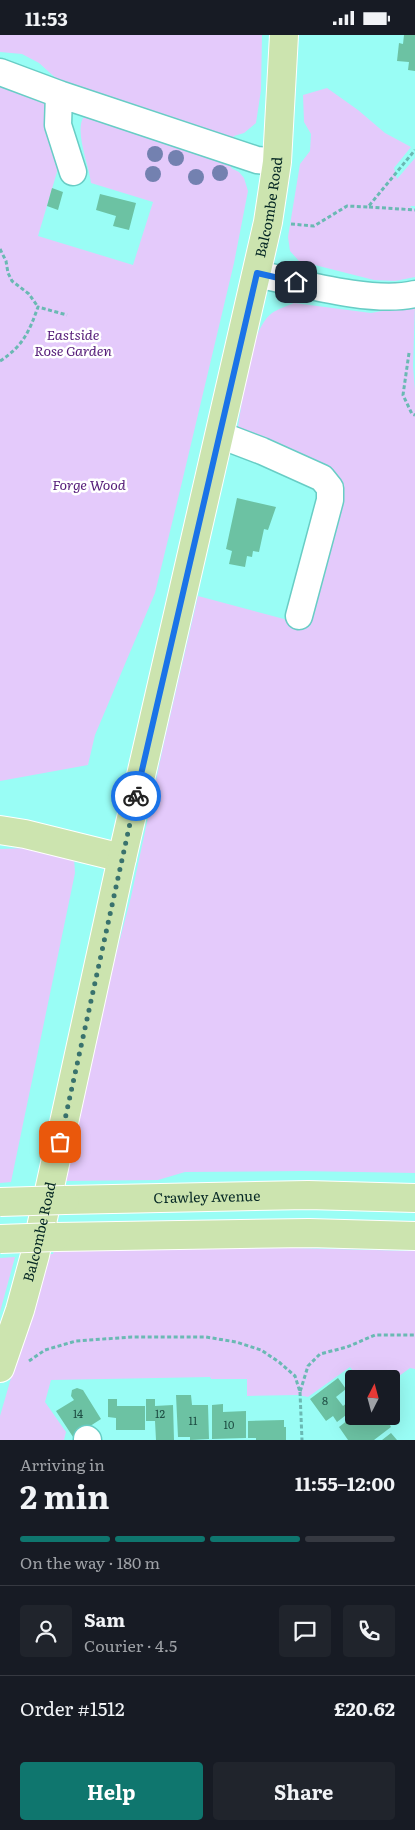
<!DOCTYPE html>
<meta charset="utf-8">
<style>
body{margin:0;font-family:Literata,serif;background:#20242c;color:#f1f3f6;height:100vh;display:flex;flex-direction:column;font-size:19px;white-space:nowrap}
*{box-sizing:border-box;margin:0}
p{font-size:16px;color:#9ea1a6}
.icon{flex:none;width:28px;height:28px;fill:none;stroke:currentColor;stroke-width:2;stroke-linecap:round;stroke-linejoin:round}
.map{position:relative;height:1405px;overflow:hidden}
.sheet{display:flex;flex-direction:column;background:#171b24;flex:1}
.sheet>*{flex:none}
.needle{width:32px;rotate:6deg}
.fabs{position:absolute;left:345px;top:1335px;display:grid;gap:10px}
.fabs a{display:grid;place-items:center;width:55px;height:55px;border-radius:5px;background:#171b24;box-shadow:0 5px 20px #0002;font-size:25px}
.pin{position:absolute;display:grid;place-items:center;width:42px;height:42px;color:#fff;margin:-21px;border-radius:10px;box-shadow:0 2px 8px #0006}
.courier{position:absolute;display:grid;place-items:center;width:50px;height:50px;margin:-25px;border:4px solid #1a73e8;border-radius:50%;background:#fff;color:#222;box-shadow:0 1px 6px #0007}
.headline em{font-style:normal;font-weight:700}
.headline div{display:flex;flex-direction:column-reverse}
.headline{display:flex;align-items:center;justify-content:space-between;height:85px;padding:0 20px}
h1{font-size:32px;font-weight:700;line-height:38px}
.bar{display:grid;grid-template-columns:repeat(4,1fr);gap:8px 5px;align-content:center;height:60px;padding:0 20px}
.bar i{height:6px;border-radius:4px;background:#363941}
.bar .current{background:#0f766e}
.bar p{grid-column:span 4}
.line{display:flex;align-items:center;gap:12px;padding:0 20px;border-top:1px solid #363941}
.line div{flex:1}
.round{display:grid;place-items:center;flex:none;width:52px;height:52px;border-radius:5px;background:#20242c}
.action{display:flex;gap:10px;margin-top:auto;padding:10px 20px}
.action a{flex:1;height:58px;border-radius:5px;background:#0f766e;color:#fff;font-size:20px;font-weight:700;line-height:58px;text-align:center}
.action a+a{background:#20242c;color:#f1f3f6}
.status{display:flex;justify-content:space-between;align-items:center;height:35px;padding:0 25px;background:#171b24;direction:ltr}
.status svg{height:14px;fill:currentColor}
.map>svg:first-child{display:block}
.green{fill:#e4cafb}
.building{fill:#6cc2a3}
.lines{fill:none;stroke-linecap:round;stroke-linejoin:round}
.minor-casing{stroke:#68cdc5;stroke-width:29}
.major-casing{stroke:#fff;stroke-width:30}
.path{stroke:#6ab9b3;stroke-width:3;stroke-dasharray:4 2.5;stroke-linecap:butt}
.minor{stroke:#fff;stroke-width:26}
.major{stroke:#cce4af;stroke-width:28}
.major-bridge-casing{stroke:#fff;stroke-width:30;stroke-linecap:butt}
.major-bridge{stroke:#cce4af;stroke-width:28}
.tree{fill:#7381b0}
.done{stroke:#39726d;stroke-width:5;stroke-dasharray:0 9}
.route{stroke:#1a73e8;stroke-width:6}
.labels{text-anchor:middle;stroke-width:5;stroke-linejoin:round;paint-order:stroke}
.number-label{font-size:11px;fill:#1f4e44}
.street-label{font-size:14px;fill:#052724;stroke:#fff}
.park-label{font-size:14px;font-style:italic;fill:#541b78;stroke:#fff}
</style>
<div class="status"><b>11:53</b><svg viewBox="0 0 49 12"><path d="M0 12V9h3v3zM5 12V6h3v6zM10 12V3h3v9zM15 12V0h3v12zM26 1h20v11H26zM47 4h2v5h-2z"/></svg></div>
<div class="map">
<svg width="415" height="1405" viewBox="0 0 415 1405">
<rect width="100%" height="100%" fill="#99fdf5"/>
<path class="green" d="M0 0H262L261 55 256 88 244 98 234 101 232 106 69 55 39 28 22 19 0 17Z
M0 50 50 67 58 116 57 137 38 201 133 230 153 167 91 148C89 130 75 98 83 83L89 81 234 127 231 133 239 137 244 143 248 156 234 228 182 447 155 558 95 700 88 730 0 746Z
M327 53 358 75 385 98 411 112 394 133 397 144 415 123V171H410L415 176V242L395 246 374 245 299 226 290 216 288 202 300 129 310 116 311 99 304 87 303 60Z
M294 268 371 278 415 270 413 331 415 356V1138L301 1136 185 1137 158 1145 66 1146 108 950 131 862 165 703 198 561 310 591 342 465C342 446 341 443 326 432L238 392C243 363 249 295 272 278 278 274 287 271 294 268Z
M27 813 74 823 75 838 11 1147 0 1148V814Z
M294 1213 415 1216V1334L410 1333 391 1347V1344H359L350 1332 308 1362 298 1360 247 1361V1344H211L210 1342 51 1345 45 1367 66 1397 64 1405H0V1381L47 1219H53L54 1214Z
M15 1222 0 1277V1223Z"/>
<path class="building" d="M404 0H415V36L408 35 409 27 397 26 399 8 403 9Z
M52 153 63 157 58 175 47 171Z
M100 159 136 168 129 195 113 191 116 181 96 175Z
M237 463 276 472 268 495 264 494 259 517 253 516 252 522 247 521 245 532 229 529 232 516 226 514Z
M338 1343 346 1354 336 1362 343 1371 348 1367 354 1374 337 1387 333 1381 326 1386 310 1364Z
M77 1353 83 1355 101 1384 84 1395 75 1405 56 1376 74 1365 71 1361 72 1355Z
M176 1360H191L192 1370H208L209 1404 190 1405V1402H178Z
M108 1364H117V1371H145V1395H116V1383L108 1382Z
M146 1364H155V1371L173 1370 174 1405H156L155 1386H146Z
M223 1369V1377L246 1376V1403L212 1404V1370Z
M353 1381H373L378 1387 384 1383 387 1384 391 1392 374 1405H348L339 1392Z
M284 1385V1392H286V1405H256V1403H248V1386Z
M391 1398 397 1405H382Z"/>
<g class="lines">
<g class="minor-casing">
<path id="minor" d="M0 37 59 59 257 125 277 127
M59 59 58 90 73 137
M257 239C300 248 373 269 415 259
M220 400 262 416 322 443 330 453V465L299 581
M87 1404 88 1405"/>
</g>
<g class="major-casing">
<g id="major">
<path d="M0 795 25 799 122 823"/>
<path id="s1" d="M65 1165 308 1160 415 1163"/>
<path d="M56 1202 309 1198 415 1201"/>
<path id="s2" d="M0 1333 20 1275 35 1220 122 823 268 187 277 127 284 0"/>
</g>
</g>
<path class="path" d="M369 172 415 175
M291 189 314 191 347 171 368 172 415 115
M0 214 6 226 8 238 12 246 29 259 38 272
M409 318 403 360 412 379 415 380
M0 326C23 311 29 297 38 272L67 280
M29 1326 45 1315 76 1306 132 1302H206L236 1307 261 1315 279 1327 295 1341 300 1357 308 1331 320 1319 347 1312 375 1300H415
M300 1357 302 1405"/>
<use href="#minor" class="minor"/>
<use href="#major" class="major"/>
<g class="major-bridge-casing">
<path id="major-bridge" d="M0 1167 65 1165
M0 1204 56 1202"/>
</g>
<use href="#major-bridge" class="major-bridge"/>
</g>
<g class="tree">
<circle cx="155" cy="119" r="8"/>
<circle cx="176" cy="123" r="8"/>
<circle cx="220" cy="138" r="8"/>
<circle cx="153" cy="139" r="8"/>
<circle cx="196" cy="142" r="8"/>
</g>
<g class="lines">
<path class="done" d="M60 1107 136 761"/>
<path class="route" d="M136 761 257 238 296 247"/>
</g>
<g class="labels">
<g class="number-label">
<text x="325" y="1370">8</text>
<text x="78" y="1383">14</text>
<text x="160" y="1383">12</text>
<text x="193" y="1390">11</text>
<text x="229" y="1394">10</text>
</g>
<g class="street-label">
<text dy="5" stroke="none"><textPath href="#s2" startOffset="1192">Balcombe Road</textPath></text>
<text dy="5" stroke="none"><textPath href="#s1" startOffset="142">Crawley Avenue</textPath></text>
<text dy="5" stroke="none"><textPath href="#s2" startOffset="142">Balcombe Road</textPath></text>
</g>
<g class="park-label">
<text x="73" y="305">Eastside<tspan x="73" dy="16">Rose Garden</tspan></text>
<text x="89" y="455">Forge Wood</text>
</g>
</g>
</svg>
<div class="fabs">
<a><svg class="needle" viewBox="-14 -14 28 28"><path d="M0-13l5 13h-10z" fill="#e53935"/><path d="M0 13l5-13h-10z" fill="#9ea1a6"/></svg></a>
</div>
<div class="pin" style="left:60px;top:1107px;background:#ea580c"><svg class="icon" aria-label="bag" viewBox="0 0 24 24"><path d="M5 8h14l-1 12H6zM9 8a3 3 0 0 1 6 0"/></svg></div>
<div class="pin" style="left:296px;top:247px;background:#1f2937"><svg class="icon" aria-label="home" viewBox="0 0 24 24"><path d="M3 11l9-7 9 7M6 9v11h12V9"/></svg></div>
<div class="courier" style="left:136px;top:761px"><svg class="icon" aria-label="bike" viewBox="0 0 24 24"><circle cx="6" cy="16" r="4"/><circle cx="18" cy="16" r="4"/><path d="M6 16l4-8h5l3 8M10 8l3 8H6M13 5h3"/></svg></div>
</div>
<section class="sheet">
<div class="headline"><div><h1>2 min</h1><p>Arriving in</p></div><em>11:55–12:00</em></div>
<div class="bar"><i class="current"></i><i class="current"></i><i class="current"></i><i></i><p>On the way · 180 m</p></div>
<div class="line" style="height:90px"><a class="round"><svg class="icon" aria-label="person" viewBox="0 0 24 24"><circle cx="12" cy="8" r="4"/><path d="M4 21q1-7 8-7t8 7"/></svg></a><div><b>Sam</b><p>Courier · 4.5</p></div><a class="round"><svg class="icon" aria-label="chat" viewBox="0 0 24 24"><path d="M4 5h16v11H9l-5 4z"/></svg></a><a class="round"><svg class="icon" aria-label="phone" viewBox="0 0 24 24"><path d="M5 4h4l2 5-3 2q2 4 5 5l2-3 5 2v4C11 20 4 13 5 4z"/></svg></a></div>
<div class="line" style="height:65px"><div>Order #1512</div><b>£20.62</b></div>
<div class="action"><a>Help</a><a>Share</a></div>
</section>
